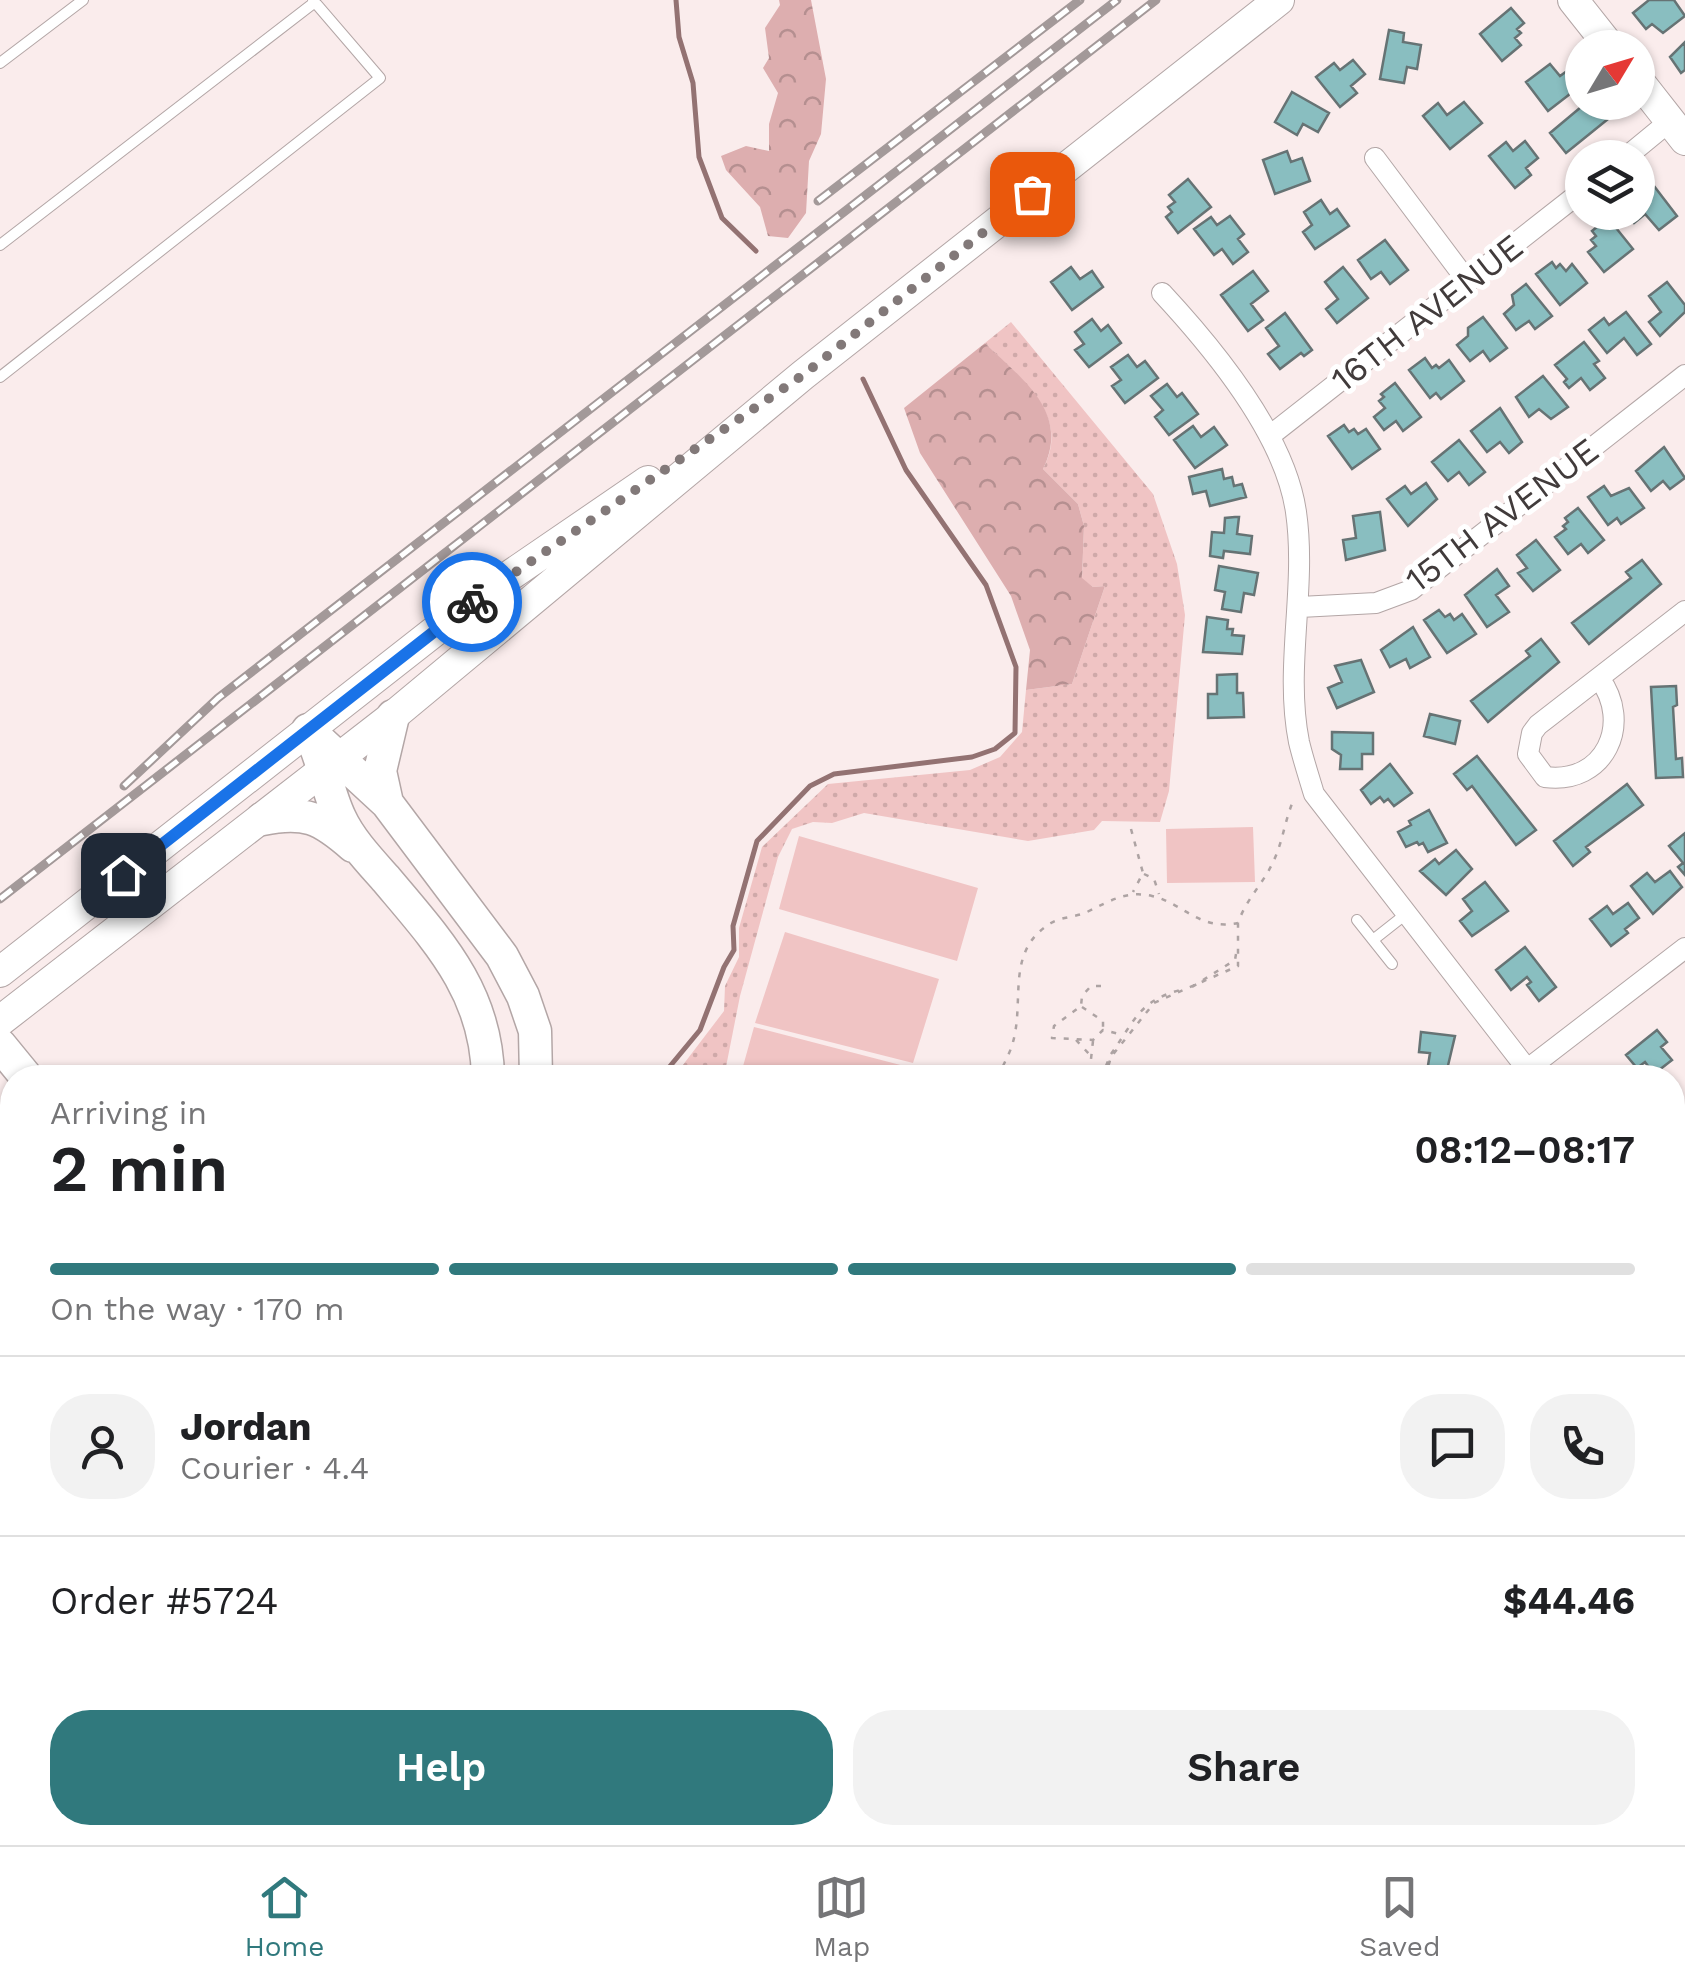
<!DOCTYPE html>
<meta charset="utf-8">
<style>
body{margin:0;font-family:"Work Sans",sans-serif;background:#f2f2f2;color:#202124;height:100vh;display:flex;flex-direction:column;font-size:38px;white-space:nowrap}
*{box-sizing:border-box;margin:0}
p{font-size:32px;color:#757577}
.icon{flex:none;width:55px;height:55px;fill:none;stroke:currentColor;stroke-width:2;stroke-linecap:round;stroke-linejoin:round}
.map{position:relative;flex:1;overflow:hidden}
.drawer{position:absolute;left:0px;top:1065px;width:1685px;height:780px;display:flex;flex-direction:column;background:#fff;border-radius:40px 40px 0 0;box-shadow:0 2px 8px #0004}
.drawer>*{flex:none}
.needle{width:65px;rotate:52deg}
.controls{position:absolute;left:1565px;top:30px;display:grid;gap:20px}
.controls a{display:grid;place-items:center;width:90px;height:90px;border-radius:50%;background:#fff;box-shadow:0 2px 8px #0004;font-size:50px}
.pin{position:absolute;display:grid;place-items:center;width:85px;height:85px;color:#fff;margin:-42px;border-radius:20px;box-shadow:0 5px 15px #0006}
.courier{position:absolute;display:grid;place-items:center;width:100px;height:100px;margin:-50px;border:8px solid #1a73e8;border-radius:50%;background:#fff;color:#222;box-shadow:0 2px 12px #0007}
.head em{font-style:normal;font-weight:600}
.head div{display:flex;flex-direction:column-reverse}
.head{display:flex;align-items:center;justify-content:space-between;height:170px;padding:0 50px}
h1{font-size:65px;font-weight:600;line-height:75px}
.bar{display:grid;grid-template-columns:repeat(4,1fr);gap:15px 10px;align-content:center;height:120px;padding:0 50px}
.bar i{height:12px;border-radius:8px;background:#e0e0e0}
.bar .on{background:#30797d}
.bar p{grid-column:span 4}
.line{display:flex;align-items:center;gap:25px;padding:0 50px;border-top:2px solid #e0e0e0}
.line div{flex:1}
.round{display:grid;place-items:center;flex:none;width:105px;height:105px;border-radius:40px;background:#f2f2f2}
.action{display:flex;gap:20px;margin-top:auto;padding:20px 50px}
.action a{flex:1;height:115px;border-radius:40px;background:#30797d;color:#fff;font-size:40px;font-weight:600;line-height:115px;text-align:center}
.action a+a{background:#f2f2f2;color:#202124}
.tabs{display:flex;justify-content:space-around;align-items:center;height:140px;border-top:2px solid #e0e0e0;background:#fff;font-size:28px;color:#757577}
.tabs a{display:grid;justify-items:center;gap:5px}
.tabs .on{color:#30797d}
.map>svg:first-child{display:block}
.grass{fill:url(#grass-dots)}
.forest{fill:url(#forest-crowns)}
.garden{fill:#f0c4c4}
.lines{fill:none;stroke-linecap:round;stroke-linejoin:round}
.stream{stroke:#937272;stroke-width:5}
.building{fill:#89bec0;stroke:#667374;stroke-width:2.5}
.lane-casing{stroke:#b3a6a6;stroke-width:12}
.street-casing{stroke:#b3a6a6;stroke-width:22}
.secondary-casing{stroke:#b3a6a6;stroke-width:32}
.primary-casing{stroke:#b3a6a6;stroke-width:35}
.path{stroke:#ada3a3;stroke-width:2.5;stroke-dasharray:5 8;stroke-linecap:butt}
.lane{stroke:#fff;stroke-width:10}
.street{stroke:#fff;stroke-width:20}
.secondary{stroke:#fff;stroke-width:30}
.primary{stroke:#fff;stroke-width:32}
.rail-casing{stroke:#a39999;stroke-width:9}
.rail{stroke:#fff;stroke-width:5;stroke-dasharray:15;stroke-linecap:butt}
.done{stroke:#827979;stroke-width:10;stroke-dasharray:0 18}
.route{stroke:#1a73e8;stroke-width:12}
.labels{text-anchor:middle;stroke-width:10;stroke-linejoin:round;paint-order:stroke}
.street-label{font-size:35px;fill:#413b3b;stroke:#fff}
</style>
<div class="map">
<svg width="1685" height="1845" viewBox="0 0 1685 1845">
<defs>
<pattern id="grass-dots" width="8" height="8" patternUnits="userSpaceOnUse" patternTransform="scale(2.5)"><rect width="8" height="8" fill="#f0c4c4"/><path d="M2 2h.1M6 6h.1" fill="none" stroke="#cfa9a9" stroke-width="1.8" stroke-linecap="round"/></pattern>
<pattern id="forest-crowns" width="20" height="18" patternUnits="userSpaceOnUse" patternTransform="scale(2.5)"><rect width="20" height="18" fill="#ddaeaf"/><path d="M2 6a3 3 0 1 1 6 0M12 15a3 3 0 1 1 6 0" fill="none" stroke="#b58f90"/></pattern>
</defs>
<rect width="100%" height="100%" fill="#faecec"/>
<path class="grass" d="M1011 322 1153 494 1177 564 1185 615 1169 791 1160 822 1102 821 1094 830 1028 841 864 813 832 823 813 822 792 829 778 857 740 996 724 1077 673 1078 724 1011 725 986 739 957V928L762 847 828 784 970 770 1000 757 1022 732 1026 690 1072 684 1105 586 1093 587 1082 579 1084 526 1078 504 1043 469C1072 414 1020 379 985 343Z
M1685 1705V1798L1673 1783V1714Z"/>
<path class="forest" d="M779 0H811L826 79 821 134 809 161 806 213 788 238 768 236 760 207 726 170 721 156 746 146 769 151V124L778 93 763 68 769 58 765 28 780 5Z
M985 343C1022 380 1071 412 1043 469L1078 504 1084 526 1082 578 1093 587 1105 586 1072 684 1026 690 1030 650 1011 596 920 453 904 408Z"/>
<path class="garden" d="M1253 827 1255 882 1167 883 1166 829Z
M799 836 978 888 957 961 779 909Z
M785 932 939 979 913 1063 755 1023Z
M754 1027 912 1068 909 1077H740Z"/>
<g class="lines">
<path class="stream" d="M676 0 679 37 693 83 699 157 722 218 756 251
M665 1078 666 1071 700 1030 724 967 734 950 733 926 757 841 810 786 834 774 972 757 995 749 1015 733 1016 667 986 585 906 470 863 379
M698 1836 702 1832"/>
</g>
<path class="building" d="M1649 0H1674L1685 16 1663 33 1652 24 1646 29 1633 13Z
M1511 8 1524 23 1517 29 1521 33 1515 38 1521 45 1502 61 1480 34Z
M1389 30 1404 33 1403 42 1421 45 1417 69 1407 67 1404 83 1380 79Z
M1685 42V70L1681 73 1670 57Z
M1353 60 1365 74 1351 86 1357 93 1340 107 1316 77 1334 63 1340 70Z
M1550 64 1560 76 1567 71 1579 87 1548 111 1526 82Z
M1292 92 1329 113 1318 132 1303 124 1297 135 1275 122Z
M1464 102 1482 123 1450 149 1423 116 1438 103 1447 115Z
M1587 102H1595L1608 119 1566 153 1550 133Z
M1525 141 1538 158 1526 168 1531 175 1515 188 1489 156 1506 142 1513 151Z
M1287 151 1291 162 1302 158 1310 181 1275 194 1263 160Z
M1188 179 1211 207 1178 233 1166 217 1172 212 1168 207 1175 202 1169 195Z
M1654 186 1677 216 1659 230 1645 214 1634 223 1625 212H1638V195Z
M1321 200 1330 214 1337 209 1349 226 1315 249 1303 232 1312 225 1304 212Z
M1230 216 1244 234 1238 239 1248 252 1233 264 1222 249 1214 255 1194 229 1211 217 1217 225Z
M1608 218 1633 249 1604 272 1588 252 1596 246 1591 240 1596 236 1592 231Z
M1385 240 1408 270 1390 284 1381 272 1371 279 1358 260Z
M1552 262 1556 268 1560 264 1566 271 1572 264 1587 283 1560 305 1536 274Z
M1071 267 1080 279 1092 271 1103 287 1072 310 1051 282Z
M1343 267 1368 298 1337 323 1326 309 1338 299 1325 282Z
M1253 271 1268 291 1251 304 1263 320 1248 331 1221 295Z
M1667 282 1685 305V312L1660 336 1649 322 1661 312 1649 296Z
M1526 284 1552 316 1535 329 1529 321 1516 330 1504 314 1514 305 1512 295Z
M1626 312 1651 344 1637 355 1624 338 1607 353 1589 330 1604 318 1609 325Z
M1285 313 1312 350 1304 356 1301 353 1280 369 1268 354 1279 346 1266 328Z
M1483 317 1507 348 1490 361 1483 351 1470 361 1457 345 1468 336V328Z
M1092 319 1101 331 1108 325 1121 343 1089 367 1075 350 1084 344 1075 332Z
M1584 342 1599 361 1594 364 1605 378 1590 390 1581 378 1569 388 1564 382 1567 379 1555 365Z
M1128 355 1137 367 1145 361 1158 378 1125 403 1112 386 1121 380 1111 367Z
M1425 358 1432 368 1436 365 1439 368 1449 360 1464 381 1441 399 1436 393 1430 398 1409 370Z
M1543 376 1568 407 1551 419 1539 409 1529 417 1516 397Z
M1395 383 1421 417 1403 431 1396 421 1384 430 1374 417 1385 408 1379 401 1384 397 1381 394Z
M1167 384 1177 397 1182 393 1198 414 1169 435 1155 417 1163 410 1151 396Z
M1500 408 1522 442 1509 453 1500 442 1487 452 1471 431Z
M1344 425 1349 432 1354 429 1358 434 1366 429 1380 449 1352 469 1328 436Z
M1193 426 1201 437 1214 427 1227 445 1195 468 1174 440Z
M1459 440 1485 472 1469 485 1459 472 1448 481 1432 462Z
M1664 447 1685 478 1670 489 1663 481 1651 491 1636 471Z
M1222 469 1224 479 1232 477 1234 486 1242 484 1246 497 1210 506 1206 491 1193 494 1189 477Z
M1426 483 1437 499 1408 526 1387 499 1405 486 1411 494Z
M1604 486 1611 496 1629 488 1644 508 1621 524 1617 518 1608 525 1588 497Z
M1578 508 1604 540 1588 553 1581 544 1568 554 1555 537 1566 529 1563 526 1568 522 1565 518Z
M1380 512 1385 550 1346 560 1343 540 1356 538 1353 516Z
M1235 517H1239L1237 534 1252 536 1250 554 1224 551 1223 558 1210 556 1212 532 1224 533 1225 518Z
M1536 540 1560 570 1533 591 1518 573 1527 568 1517 555Z
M1642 560 1661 584 1589 644 1572 623 1631 578 1626 572Z
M1219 566 1258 573 1254 595 1244 593 1241 612 1222 609 1225 592 1215 590Z
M1497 569 1509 586 1496 595 1509 612 1487 627 1465 595Z
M1439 610 1445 617 1450 614 1454 620 1462 614 1476 634 1447 653 1424 620Z
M1207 617 1228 620 1227 629H1233L1232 635 1244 636 1242 654 1203 652Z
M1413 627 1430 657 1410 668 1406 659 1390 667 1381 650Z
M1541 639 1559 662 1488 722 1471 701 1530 656 1526 651Z
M1361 660 1374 692 1337 708 1328 688 1342 682 1335 666Z
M1237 674V693H1243L1244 717 1208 718V694H1217V675Z
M1676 686 1677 705 1673 707 1676 759 1682 758 1683 777 1656 778 1651 687Z
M1430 714 1460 721 1455 744 1424 736Z
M1332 732 1373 733V754H1362V769H1340L1341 755 1332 749Z
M1477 756 1536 830 1516 845 1472 786 1467 790 1454 774Z
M1390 764 1412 793 1394 806 1388 799 1384 802 1380 797 1371 804 1361 790Z
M1627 784 1643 805 1586 847 1590 852 1573 866 1554 841Z
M1429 810 1447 843 1428 852 1423 843 1419 845 1417 842 1406 847 1398 832 1411 825 1409 821Z
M1685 833V875L1678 867 1683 863 1669 846Z
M1456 850 1472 869 1446 895 1420 871 1435 859 1439 864Z
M1670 871 1682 887 1653 914 1631 886 1647 873 1655 882Z
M1485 882 1508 911 1472 936 1460 921 1472 911 1463 899Z
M1628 903 1639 918 1625 929 1628 933 1611 946 1590 919 1607 906 1613 914Z
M1525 947 1556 987 1539 1001 1527 985 1531 982 1527 977 1511 990 1496 970Z
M1657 1030 1667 1042 1661 1047 1672 1060 1654 1074 1645 1062 1637 1068 1626 1055Z
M1421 1032 1455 1036 1446 1074 1427 1072 1430 1053 1419 1052Z
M1679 1147 1685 1154V1194L1681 1197 1672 1187V1153Z
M1673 1322 1685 1335V1364L1673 1374Z
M1672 1547 1675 1551 1680 1547 1685 1555V1573L1672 1582Z
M988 1832H1010L1017 1841 1011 1845H972Z
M1196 1832H1206L1215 1845H1180Z
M1357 1832H1390L1375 1845H1356L1350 1838Z"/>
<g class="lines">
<g class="lane-casing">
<path id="lane" d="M0 63 83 0
M0 245 315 2
M0 377 380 78 313 0
M1357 920 1392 964
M1373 940 1406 914"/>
</g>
<g class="street-casing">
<path id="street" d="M1375 158 1468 282
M1625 158 1670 121
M1162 293C1214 349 1285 435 1296 512 1307 588 1284 667 1299 742 1303 759 1309 777 1314 794L1534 1078
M1271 435 1582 191
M1300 607 1376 603 1411 590 1685 375
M1599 678C1633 723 1605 785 1545 777L1528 754 1532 733 1538 725 1685 611
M1520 1075 1685 948
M1672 1245 1685 1260
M850 1832 859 1845
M1573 1832 1583 1845
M907 1845 924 1832
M1283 1845 1299 1832"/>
</g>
<g class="secondary-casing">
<path id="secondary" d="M1573 0 1611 48
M1638 80 1685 140
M0 972 477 598 648 481
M0 1021 393 716 803 375 1279 0"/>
</g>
<g class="primary-casing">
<path id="primary" d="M308 730 387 803 502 956 523 996 535 1031 536 1078
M312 738C324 764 328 793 340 818 350 840 370 861 386 879 438 941 487 992 488 1078
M387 803 380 771 393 716
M262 819C305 810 321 818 353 846
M0 1045 27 1078
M0 1147 12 1167
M0 1725 12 1727
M0 1772 12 1773
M505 1832 527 1845
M560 1832 570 1845
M629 1832 639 1845"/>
</g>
<path class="path" d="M1131 829 1143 873 1133 892
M1144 874 1154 879 1159 894
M1101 986H1091L1082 996 1081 1006 1054 1026 1052 1038 1093 1040 1103 1030 1123 1035
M1192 987 1235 960 1236 954
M1082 1007 1103 1021V1028
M1076 1040 1090 1055
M1093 1041 1090 1068 1103 1074
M1111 1054C1136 1019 1139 1000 1184 989
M998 1078C1002 1066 1010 1054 1013 1042 1025 999 1005 951 1051 923 1061 917 1076 917 1087 912 1110 901 1127 890 1152 896 1183 903 1199 931 1238 923 1246 899 1264 883 1274 860 1283 841 1285 819 1294 799
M1101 1078 1108 1061
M1105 1078 1111 1057 1154 1003 1238 966V924"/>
<use href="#lane" class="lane"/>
<use href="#street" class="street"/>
<use href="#secondary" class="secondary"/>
<use href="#primary" class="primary"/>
<g class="rail-casing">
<path id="rail" d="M818 201 1080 0
M124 786 218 698 1117 0
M0 899 1156 0"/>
</g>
<use href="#rail" class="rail"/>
</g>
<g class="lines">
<path class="done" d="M472 602 803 375 1032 194"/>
<path class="route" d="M123 875 472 602"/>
</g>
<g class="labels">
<g class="street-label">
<text transform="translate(1427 313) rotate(-38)" y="12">16TH AVENUE</text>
<text transform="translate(1502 515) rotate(-37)" y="12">15TH AVENUE</text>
</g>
</g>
</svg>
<div class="controls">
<a><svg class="needle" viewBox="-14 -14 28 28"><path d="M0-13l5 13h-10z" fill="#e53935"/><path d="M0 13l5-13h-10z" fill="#757577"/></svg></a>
<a><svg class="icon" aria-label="layers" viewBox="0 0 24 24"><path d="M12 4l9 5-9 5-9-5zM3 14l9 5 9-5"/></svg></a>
</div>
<div class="pin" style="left:1032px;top:194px;background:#ea580c"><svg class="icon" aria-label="bag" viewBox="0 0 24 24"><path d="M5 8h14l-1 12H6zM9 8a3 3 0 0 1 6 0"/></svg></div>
<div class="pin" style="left:123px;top:875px;background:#1f2937"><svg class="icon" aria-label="home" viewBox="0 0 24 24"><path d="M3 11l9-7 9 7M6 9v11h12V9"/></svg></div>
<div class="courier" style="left:472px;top:602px"><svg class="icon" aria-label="bike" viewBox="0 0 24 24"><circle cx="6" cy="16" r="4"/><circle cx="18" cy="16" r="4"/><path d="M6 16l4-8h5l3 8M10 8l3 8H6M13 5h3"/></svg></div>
<section class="drawer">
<div class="head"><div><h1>2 min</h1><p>Arriving in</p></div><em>08:12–08:17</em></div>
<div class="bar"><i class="on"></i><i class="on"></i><i class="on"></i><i></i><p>On the way · 170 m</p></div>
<div class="line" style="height:180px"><a class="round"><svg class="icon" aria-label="person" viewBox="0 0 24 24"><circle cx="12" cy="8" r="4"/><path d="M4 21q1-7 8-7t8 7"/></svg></a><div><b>Jordan</b><p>Courier · 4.4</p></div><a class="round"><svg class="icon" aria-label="chat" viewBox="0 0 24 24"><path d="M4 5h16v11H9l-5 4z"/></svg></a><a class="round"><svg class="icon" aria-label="phone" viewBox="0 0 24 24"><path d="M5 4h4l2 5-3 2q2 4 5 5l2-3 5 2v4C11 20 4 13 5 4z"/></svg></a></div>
<div class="line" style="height:130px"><div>Order #5724</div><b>$44.46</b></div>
<div class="action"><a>Help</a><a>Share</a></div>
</section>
</div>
<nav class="tabs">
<a class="on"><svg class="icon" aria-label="home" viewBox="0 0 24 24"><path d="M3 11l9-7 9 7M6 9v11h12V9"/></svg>Home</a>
<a><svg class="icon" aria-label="map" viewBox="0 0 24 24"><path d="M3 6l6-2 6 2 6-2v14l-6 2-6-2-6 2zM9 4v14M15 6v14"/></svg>Map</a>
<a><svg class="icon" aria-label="saved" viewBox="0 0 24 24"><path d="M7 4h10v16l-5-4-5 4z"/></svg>Saved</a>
</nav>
